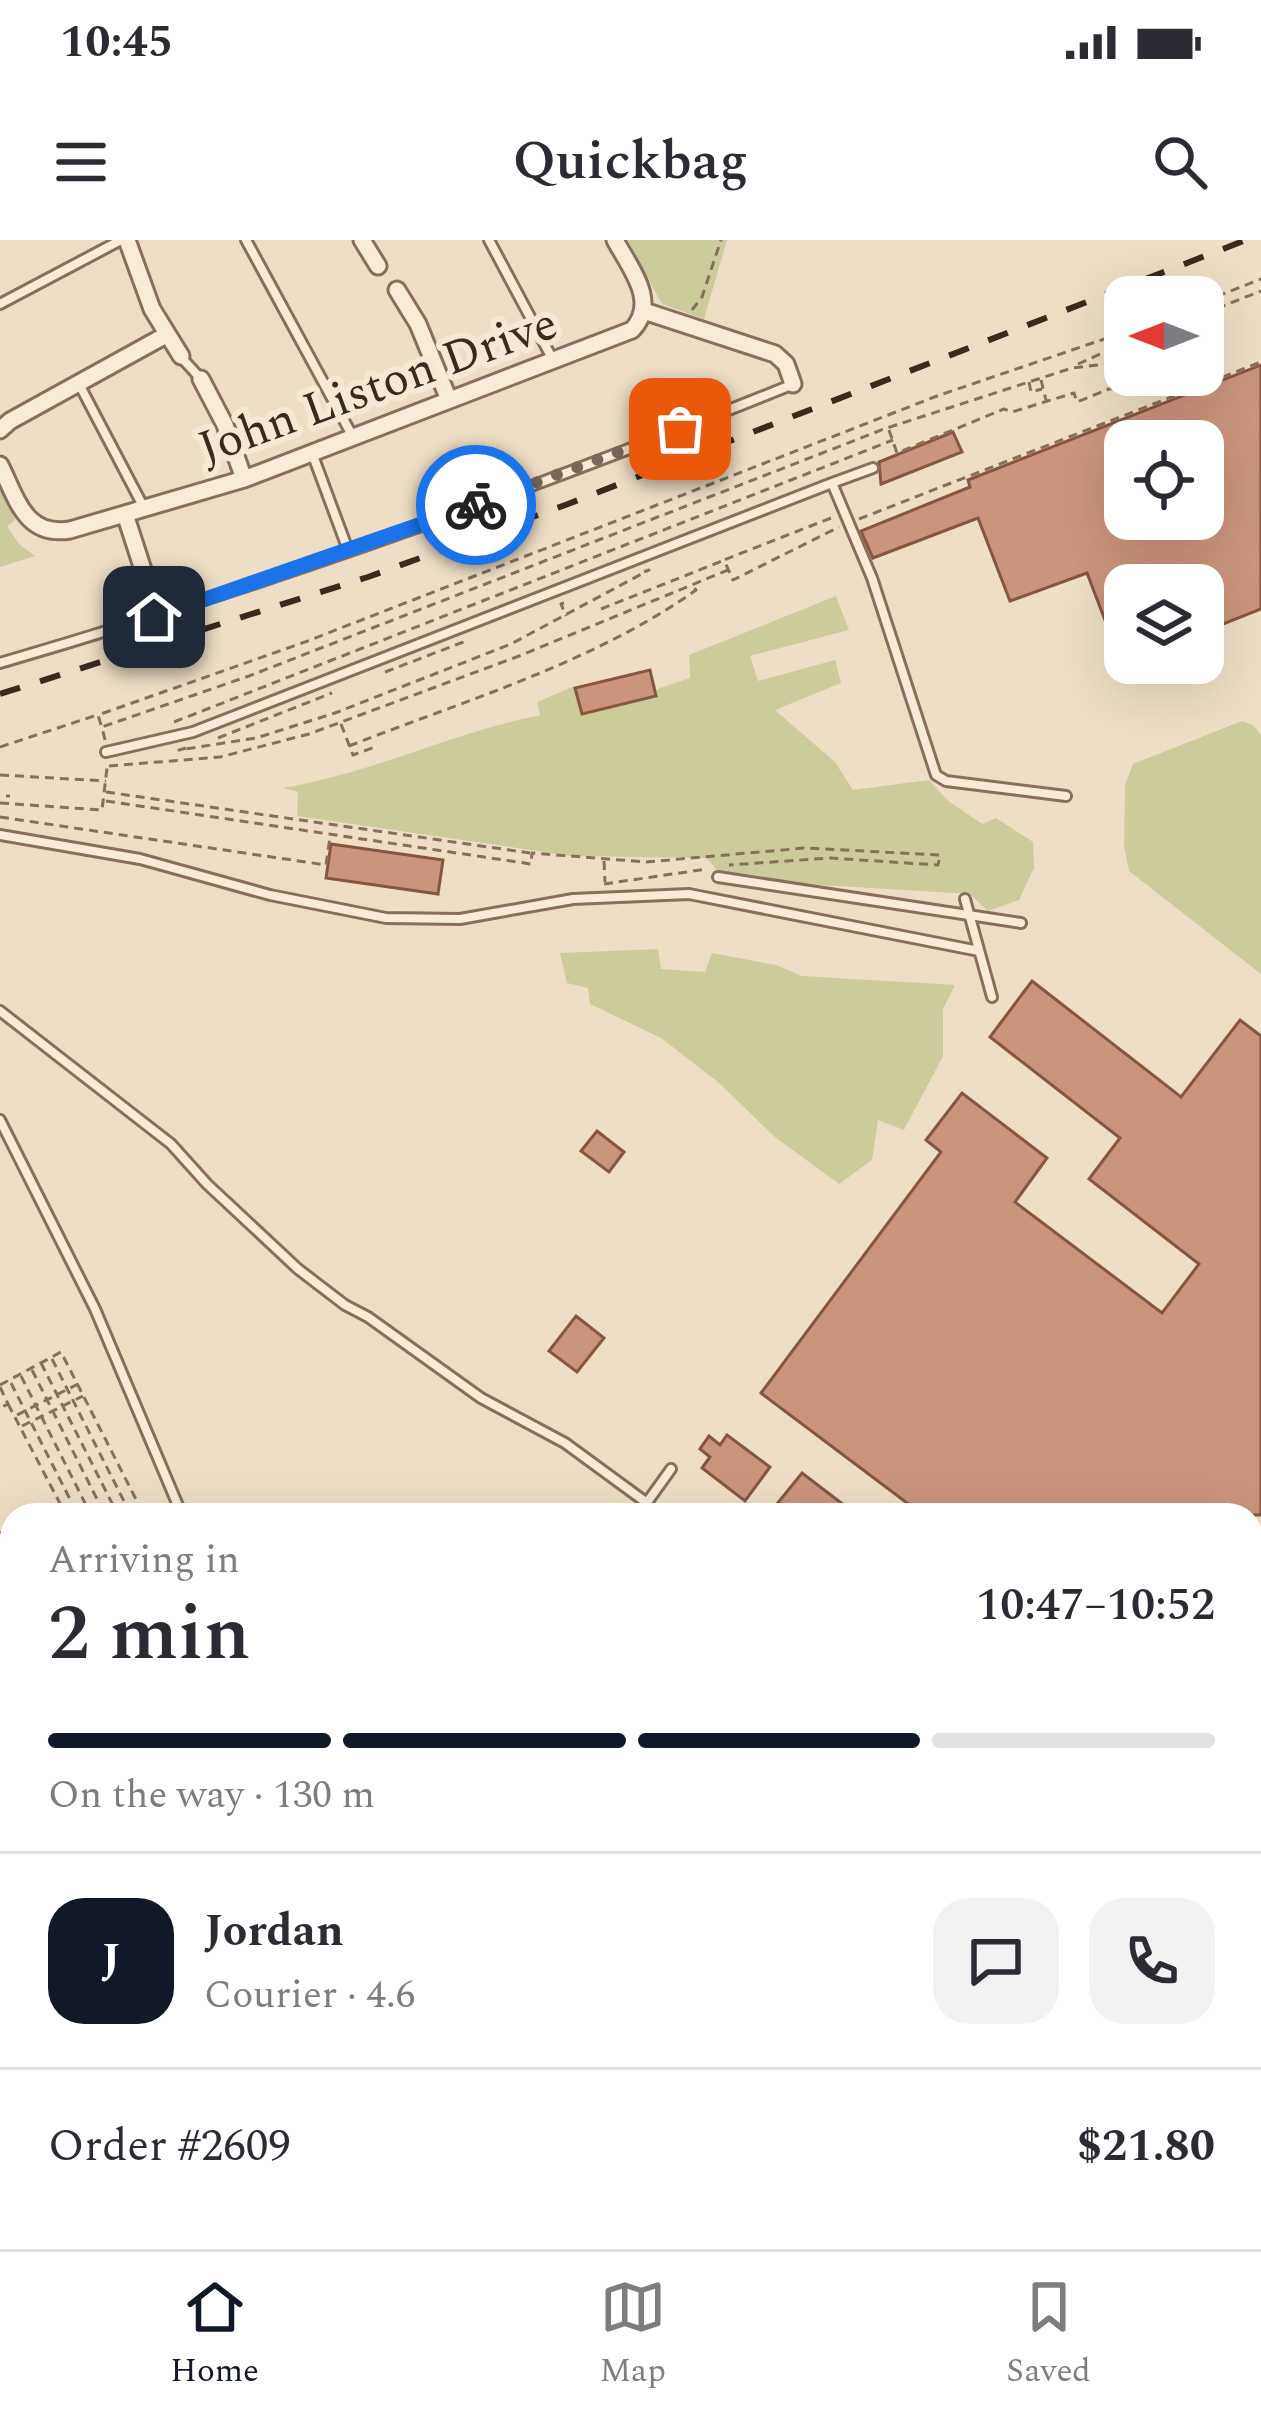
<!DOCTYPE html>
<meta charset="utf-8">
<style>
body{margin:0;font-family:Spectral,serif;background:#f2f2f3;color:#2b2b33;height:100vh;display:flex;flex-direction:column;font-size:45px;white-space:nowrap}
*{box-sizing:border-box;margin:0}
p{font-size:39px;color:#7c7c81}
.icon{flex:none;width:66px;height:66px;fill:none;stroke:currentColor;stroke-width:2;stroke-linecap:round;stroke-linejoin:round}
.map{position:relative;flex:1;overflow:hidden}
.drawer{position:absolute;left:0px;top:1263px;width:1263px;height:747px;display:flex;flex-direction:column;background:#fff;border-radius:36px 36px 0 0;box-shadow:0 12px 48px #0002}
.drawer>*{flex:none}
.needle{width:78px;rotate:270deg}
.fabs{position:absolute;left:1104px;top:36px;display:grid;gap:24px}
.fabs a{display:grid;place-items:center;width:120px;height:120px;border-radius:24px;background:#fff;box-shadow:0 12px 48px #0002;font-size:60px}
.pin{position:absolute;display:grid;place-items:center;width:102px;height:102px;color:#fff;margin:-51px;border-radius:24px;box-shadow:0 6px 18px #0006}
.courier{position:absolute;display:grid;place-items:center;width:120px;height:120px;margin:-60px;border:9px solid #1a73e8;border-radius:50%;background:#fff;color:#222;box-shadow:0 3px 15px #0007}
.headline em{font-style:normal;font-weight:600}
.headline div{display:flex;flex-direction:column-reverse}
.headline{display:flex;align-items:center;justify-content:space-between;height:204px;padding:0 48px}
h1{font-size:78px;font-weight:600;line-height:90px}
.bar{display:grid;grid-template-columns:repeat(4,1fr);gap:18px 12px;align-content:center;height:144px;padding:0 48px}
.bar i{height:15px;border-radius:9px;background:#e1e1e2}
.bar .selected{background:#111827}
.bar p{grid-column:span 4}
.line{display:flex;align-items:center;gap:30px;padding:0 48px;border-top:3px solid #e1e1e2}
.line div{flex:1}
.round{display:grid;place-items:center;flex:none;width:126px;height:126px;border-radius:36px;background:#f2f2f3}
.status{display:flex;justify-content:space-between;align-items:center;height:84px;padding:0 60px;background:#fff;direction:ltr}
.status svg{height:33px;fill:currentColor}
header{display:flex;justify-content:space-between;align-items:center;height:156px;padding:0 48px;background:#fff;font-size:54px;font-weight:600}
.tab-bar{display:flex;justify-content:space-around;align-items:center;height:168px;border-top:3px solid #e1e1e2;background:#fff;font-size:33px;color:#7c7c81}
.tab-bar a{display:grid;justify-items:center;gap:6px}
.tab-bar .selected{color:#111827}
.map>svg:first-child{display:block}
.green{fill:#cbcc99}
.cemetery{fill:#c0c198}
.building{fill:#cb957b;stroke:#875641;stroke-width:3;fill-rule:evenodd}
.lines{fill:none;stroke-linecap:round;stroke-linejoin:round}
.service-casing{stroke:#886f5b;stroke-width:14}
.minor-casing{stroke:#886f5b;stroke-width:21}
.tertiary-casing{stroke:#886f5b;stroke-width:24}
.path{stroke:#886f5b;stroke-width:3;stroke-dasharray:9 6;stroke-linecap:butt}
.service{stroke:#f8ecd8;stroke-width:8}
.minor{stroke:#f8ecd8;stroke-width:15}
.tertiary{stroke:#f8ecd8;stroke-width:18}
.rail{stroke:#39291f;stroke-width:6;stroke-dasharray:21 21;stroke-linecap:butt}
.done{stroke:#786859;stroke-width:12;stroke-dasharray:0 21.6}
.route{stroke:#1a73e8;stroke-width:15}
.labels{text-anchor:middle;stroke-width:12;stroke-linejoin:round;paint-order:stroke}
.street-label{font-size:48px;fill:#39291f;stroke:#f5e8d4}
</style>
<div class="status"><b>10:45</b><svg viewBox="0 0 49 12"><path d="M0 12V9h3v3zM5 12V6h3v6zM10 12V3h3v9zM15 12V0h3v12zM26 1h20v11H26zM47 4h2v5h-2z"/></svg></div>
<header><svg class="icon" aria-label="menu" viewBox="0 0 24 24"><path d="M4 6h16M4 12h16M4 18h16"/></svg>Quickbag<svg class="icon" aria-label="search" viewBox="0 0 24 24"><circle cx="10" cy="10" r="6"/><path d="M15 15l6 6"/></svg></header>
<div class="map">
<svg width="1261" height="2009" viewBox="0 0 1261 2009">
<rect width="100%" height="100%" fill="#eedec5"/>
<path class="green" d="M627 0H727L704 79 662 64Z
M0 245 15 280 7 286 19 304 35 316 0 327Z
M836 356 849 390 750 416 758 441 835 420 841 443 775 470 835 522 853 550 929 540 947 560 982 584 996 578 1033 602 1034 628 1019 660 988 671 970 654 821 645 718 632 707 618 571 616 297 576 298 552 283 548C372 533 452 493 540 475L537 462 575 446 583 474 690 438 689 415Z
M1242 481 1253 485 1261 495V734L1129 631 1124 606 1125 545 1133 524Z
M658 709 661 729 705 732 712 713 776 725 802 736 955 745 943 769V816L904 890 878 880 872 920 839 944 775 897 718 842 661 798 590 764 588 748 567 743 560 713Z"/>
<path class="cemetery" d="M1261 1548V2009H908L917 1998H1251V1561Z"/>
<path class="building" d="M1261 125V369L1203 392V345H1125L1124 430 1087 333 1010 361 978 278 873 318 861 291 970 247 968 240ZM1125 201H1203V279H1125Z
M953 192 962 212 881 244 879 222Z
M650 430 656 456 582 474 575 448Z
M331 604 443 620 438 654 326 638Z
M1032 741 1181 857 1240 780 1261 796V1275H923L761 1153 941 912 926 900 962 853 1047 918 1015 962 1162 1073 1199 1024 1089 939 1120 898 990 797Z
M597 891 624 912 609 932 581 911Z
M576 1076 604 1098 577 1132 549 1111Z
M727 1195 770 1227 745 1261 702 1228 710 1217 700 1209 709 1196 720 1205Z
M802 1233 857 1275H768Z"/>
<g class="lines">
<g class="service-casing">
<path id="service" d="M246 0 353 197
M489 0 553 120
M0 64 121 0
M181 117 201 139
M79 144 143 266
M312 213 348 310
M873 228 832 243 872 338 936 535 946 541 1066 556
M0 423C268 345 532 250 791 145
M106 512 193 492 832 243
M0 595 140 619 270 655 386 678 460 679 573 659 689 654 979 711
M718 637 1021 683
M965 659 992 757
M0 771 171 904 207 944 298 1029 345 1065 368 1077 481 1158 565 1203 647 1263
M0 880 95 1069 182 1275
M638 1275 671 1229
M0 1298 12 1312
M1251 1978 1261 1974
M664 1998 680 2009
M788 1998 803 2009
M126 2009 135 1998
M1204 2009 1211 1998"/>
</g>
<g class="minor-casing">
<path id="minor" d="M127 0 152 69 181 116
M362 0 378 26
M397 50 418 84 449 160
M644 71 775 114 786 124 793 144
M201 139 225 185 244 239
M0 190 10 181 166 95
M0 225C17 259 25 297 70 290L244 239 632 90C659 62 630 28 615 0
M125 274 158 376"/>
</g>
<g class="tertiary-casing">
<path id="tertiary" d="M1251 1524 1261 1511
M876 2009 885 1998"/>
</g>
<path class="path" d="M1203 62 1261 39
M692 70 702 57 721 0
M1203 74 1261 51
M1078 124 1125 103
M1187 135 1191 147
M1041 140 1046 160
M1029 142 1031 152 1042 149
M889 190 897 213 1004 169 1012 172 1074 153 1077 162 1109 149 1189 140
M831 278 724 320 733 340 839 287
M859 279 1261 122
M564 363 561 364 566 376
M601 369 722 321
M385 432 466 401
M174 482 893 200
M341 484 353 515 375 507
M101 485 98 475 305 402 937 156 1125 92
M218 498 332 453
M105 500 102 487 249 436 884 189 1072 128 1125 122
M349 506C466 460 593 423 696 350L692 345
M0 507 97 475
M186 508 179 510 256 498 335 473 511 404 649 330 640 333
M109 526 220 517 309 494 519 416 728 330
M0 535 106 541
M106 552 530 613
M6 556H10
M106 561 531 624 532 613 646 622 805 608 940 615 938 625 830 618 729 625
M0 563 102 570 107 528
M0 577 326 625 330 597
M604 621 605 642
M604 644 707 629
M52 1119 131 1275
M41 1123 118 1275
M32 1130 105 1275
M21 1136 91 1275
M11 1143 78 1275
M0 1145 61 1112 144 1275
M0 1147 8 1164 0 1168
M8 1164 66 1275
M17 1175 78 1144
M22 1186 83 1156
M1251 1467 1261 1454
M1251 1559 1261 1545
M0 1726 12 1755
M0 1756 12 1784
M0 1786 12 1814
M0 1817 12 1845
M0 1847 12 1876
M0 1887 12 1888
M833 2009 842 1998
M905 2009 914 1998"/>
<use href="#service" class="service"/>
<use href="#minor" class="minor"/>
<use href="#tertiary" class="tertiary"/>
<path class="rail" d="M0 454 368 337 568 264 1246 0"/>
</g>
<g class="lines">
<path class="done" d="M476 265 680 189"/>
<path class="route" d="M154 377 476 265"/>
</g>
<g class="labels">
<g class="street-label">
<text transform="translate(377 144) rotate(-20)" y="17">John Liston Drive</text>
</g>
</g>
</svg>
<div class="fabs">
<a><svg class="needle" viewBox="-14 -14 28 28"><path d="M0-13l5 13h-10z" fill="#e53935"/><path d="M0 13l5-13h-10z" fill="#7c7c81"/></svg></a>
<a><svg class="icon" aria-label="locate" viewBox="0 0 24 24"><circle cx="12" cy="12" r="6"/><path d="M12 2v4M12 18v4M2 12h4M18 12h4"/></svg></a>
<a><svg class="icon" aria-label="layers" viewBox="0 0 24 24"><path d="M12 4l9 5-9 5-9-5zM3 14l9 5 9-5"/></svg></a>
</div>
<div class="pin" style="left:680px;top:189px;background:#ea580c"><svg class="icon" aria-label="bag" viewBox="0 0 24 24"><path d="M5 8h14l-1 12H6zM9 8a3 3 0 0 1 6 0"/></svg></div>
<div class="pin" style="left:154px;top:377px;background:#1f2937"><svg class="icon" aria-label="home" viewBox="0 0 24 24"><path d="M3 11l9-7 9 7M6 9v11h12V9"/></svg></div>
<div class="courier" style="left:476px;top:265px"><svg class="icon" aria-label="bike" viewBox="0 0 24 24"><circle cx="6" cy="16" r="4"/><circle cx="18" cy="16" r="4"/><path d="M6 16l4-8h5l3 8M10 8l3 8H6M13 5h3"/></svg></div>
<section class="drawer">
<div class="headline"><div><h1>2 min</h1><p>Arriving in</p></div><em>10:47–10:52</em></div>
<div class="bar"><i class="selected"></i><i class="selected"></i><i class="selected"></i><i></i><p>On the way · 130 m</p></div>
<div class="line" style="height:216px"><b class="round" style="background:#111827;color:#fff">J</b><div><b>Jordan</b><p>Courier · 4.6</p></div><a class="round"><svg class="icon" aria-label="chat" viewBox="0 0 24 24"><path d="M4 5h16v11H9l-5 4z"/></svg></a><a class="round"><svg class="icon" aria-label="phone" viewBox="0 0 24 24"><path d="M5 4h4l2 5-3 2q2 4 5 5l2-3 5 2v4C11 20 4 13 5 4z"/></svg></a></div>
<div class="line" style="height:156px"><div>Order #2609</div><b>$21.80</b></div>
</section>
</div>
<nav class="tab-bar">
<a class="selected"><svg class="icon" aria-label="home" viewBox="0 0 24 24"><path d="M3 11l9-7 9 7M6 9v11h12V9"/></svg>Home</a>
<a><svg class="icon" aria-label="map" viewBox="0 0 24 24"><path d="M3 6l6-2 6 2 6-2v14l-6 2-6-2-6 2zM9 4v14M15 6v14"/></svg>Map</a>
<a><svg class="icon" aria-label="saved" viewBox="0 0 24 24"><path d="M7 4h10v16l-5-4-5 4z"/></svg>Saved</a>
</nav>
